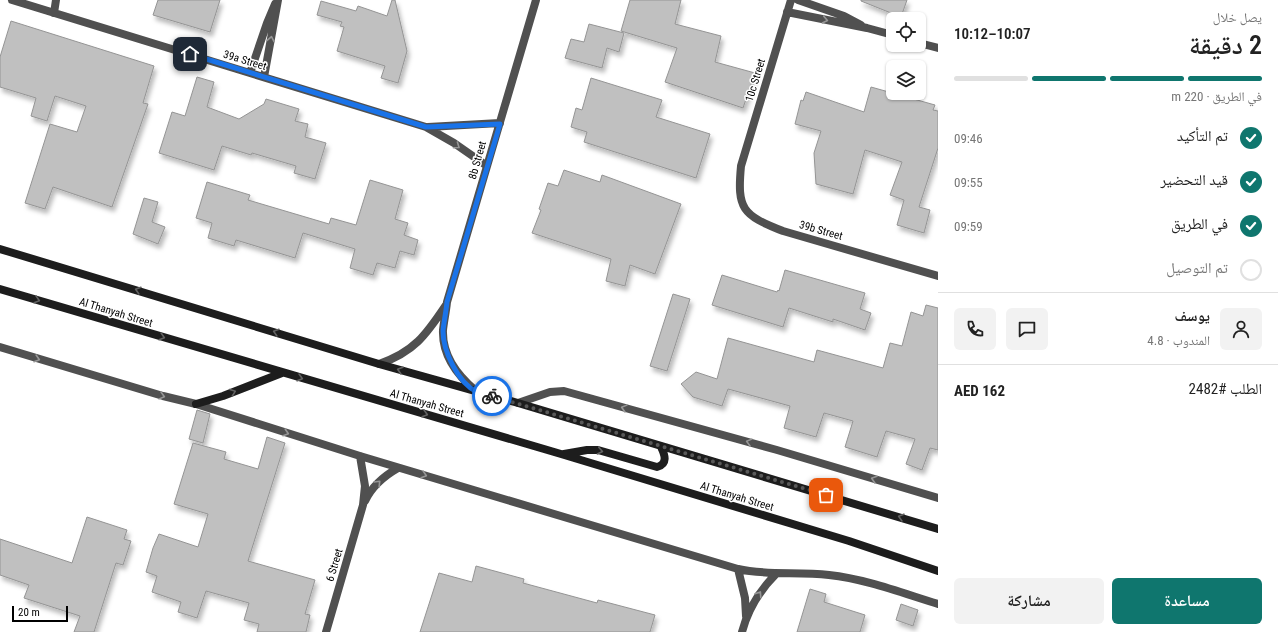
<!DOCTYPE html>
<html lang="ar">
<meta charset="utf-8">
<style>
body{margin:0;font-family:"Roboto Condensed","Noto Naskh Arabic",sans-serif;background:#f2f2f2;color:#222;direction:rtl;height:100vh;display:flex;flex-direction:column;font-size:15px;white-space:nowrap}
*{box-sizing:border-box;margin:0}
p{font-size:13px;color:#767676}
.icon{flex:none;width:22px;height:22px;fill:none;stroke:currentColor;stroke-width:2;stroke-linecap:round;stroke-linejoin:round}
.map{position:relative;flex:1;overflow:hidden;direction:ltr}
.panel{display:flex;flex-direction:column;background:#fff;width:340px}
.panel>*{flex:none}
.buttons{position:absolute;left:886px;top:12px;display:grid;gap:8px}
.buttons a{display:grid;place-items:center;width:40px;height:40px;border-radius:6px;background:#fff;box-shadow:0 1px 3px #0004;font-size:20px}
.scale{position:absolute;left:12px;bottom:10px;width:56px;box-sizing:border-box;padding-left:4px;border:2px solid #000;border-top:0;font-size:11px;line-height:14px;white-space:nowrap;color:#000;-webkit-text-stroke:3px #fff;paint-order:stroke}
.pin{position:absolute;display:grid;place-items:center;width:34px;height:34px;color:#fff;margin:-17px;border-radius:8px;box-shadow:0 2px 6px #0006}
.courier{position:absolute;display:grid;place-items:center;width:40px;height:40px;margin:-20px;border:3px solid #1a73e8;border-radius:50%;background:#fff;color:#222;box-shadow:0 1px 5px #0007}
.head em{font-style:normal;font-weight:600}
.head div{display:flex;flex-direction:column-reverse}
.head{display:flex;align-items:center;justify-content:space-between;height:68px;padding:0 16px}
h1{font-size:26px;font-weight:600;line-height:30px}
.bar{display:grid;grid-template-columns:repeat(4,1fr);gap:6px 4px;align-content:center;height:48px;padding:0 16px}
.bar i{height:5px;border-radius:3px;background:#e0e0e0}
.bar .on{background:#0f766e}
.bar p{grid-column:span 4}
.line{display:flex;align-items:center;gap:10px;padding:0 16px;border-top:1px solid #e0e0e0}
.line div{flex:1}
.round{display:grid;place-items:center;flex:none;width:42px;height:42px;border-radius:6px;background:#f2f2f2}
ol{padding:0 16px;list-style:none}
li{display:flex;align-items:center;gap:12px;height:44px}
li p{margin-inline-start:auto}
li .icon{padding:4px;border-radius:50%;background:#0f766e;color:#fff;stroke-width:4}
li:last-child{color:#767676}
li i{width:22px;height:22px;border:2px solid #e0e0e0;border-radius:50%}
.cta{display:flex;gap:8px;margin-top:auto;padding:8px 16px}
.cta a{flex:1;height:46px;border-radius:6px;background:#0f766e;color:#fff;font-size:16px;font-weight:600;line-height:46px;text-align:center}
.cta a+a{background:#f2f2f2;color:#222}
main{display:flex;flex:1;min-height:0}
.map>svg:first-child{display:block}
.building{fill:#c0c0c0;stroke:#949494;filter:url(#shadow)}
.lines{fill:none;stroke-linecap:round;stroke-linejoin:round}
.minor{stroke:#505050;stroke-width:8}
.secondary{stroke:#1d1d1d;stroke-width:8}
.oneway{stroke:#969696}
.oneway2{stroke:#616161}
.done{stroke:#595959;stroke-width:4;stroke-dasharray:0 7.2}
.route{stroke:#1a73e8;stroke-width:5}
.labels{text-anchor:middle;stroke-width:3;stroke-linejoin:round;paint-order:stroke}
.street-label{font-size:11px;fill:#000;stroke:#fff}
</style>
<main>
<section class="panel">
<div class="head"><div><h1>2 دقيقة</h1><p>يصل خلال</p></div><em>10:07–10:12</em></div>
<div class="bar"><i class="on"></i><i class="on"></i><i class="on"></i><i></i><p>في الطريق · 220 m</p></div>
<ol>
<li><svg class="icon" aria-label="check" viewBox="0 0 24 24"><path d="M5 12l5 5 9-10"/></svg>تم التأكيد<p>09:46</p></li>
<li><svg class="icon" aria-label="check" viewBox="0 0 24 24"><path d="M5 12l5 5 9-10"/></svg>قيد التحضير<p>09:55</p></li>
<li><svg class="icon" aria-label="check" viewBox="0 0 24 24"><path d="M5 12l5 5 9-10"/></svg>في الطريق<p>09:59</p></li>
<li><i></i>تم التوصيل</li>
</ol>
<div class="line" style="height:72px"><a class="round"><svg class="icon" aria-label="person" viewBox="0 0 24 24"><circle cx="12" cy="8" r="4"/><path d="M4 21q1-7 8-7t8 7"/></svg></a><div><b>يوسف</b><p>المندوب · 4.8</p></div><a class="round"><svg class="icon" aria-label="chat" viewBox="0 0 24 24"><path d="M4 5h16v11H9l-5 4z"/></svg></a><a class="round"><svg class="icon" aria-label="phone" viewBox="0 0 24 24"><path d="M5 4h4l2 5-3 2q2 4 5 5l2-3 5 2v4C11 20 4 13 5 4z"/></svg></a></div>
<div class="line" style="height:52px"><div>الطلب #2482</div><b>AED 162</b></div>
<div class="cta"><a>مساعدة</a><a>مشاركة</a></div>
</section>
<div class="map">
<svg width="938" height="632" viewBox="0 0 938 632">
<defs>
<filter id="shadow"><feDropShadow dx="2.5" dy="4.5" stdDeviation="2" flood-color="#0004"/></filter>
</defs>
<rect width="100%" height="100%" fill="#fff"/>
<path class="building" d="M158 0H220L210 32 153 15Z
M392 0H395L407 51 398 83 381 78 385 66 337 51 344 27 340 26 342 22 317 15 321 1 356 11 358 6 387 16Z
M630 0H681L675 24 721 36 715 62 755 73 743 108 665 82 677 48 621 31Z
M861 0H907L901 17 861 1Z
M11 21 154 66 143 103 148 104 112 207 53 187 45 209 25 203 50 124 77 132 86 106 55 96 47 121 31 116 36 98 0 87V57Z
M589 24 624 33 619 52 607 48 602 68 565 58 571 39 584 42Z
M197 77 214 82 207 107 239 119 264 104 266 99 299 109 295 121 308 124 305 137 326 143 315 179 294 173 296 166 252 153 251 155 222 146 214 170 159 153 172 112 185 116Z
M591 78 662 100 656 117 710 134 696 178 584 142 587 132 571 127 576 108 582 110Z
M871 87 935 105 933 110 938 111V148L919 207 930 210 924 233 897 225 904 200 890 195 902 162 865 150 853 194 816 184 814 153 821 131 795 124 801 100 803 101 806 92 864 112Z
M564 170 600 182 602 175 681 204 655 274 630 265 625 286 606 281 611 259 532 233 541 210 539 209 548 183 558 186Z
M370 180 403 190 395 219 408 223 404 235 418 240 414 255 400 251 395 268 377 263 373 275 350 268 355 249 303 233 295 258 236 240 234 246 208 238 212 223 196 218 207 182 250 195 248 200 329 224 331 218 356 225Z
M144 198 158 202 152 222 165 227 158 244 133 234Z
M785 270 865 293 860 309 871 313 865 330 833 319V322L789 308 783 327 712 305 722 275 777 292 778 290 779 291Z
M673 294 690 299 667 371 650 366Z
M926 305 938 308V450L930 448 922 470 906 464 915 439 886 431 877 457 845 447 853 421 824 413 816 437 784 428 790 406 728 389 722 406 693 397 681 384 696 372 717 379 728 338 814 362 817 350 883 368 890 343 902 346 911 312 923 316Z
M197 410 210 414 203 443 189 439Z
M267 437 285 443 248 561 315 580 305 614 310 615 306 632H257L259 624 244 620 249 603 206 591 197 618 178 612 181 602 152 592 157 576 146 572 153 548 159 534 198 547 208 514 174 504 193 443 226 452 224 459 258 469Z
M87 517 127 530 124 539 131 541 123 565 116 563 94 632H74L80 616 24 598 29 585 0 575V539L72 563Z
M476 566 524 579 523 583 597 603 598 600 655 615 650 632H420L439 573 472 582Z
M810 589 826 594 824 602 865 615 860 632H797Z
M901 604 918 610 913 626 896 620Z"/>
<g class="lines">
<path class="minor" d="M12 0 426 127 454 143 487 166
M791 0 741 166C737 209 742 215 783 231L938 276
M798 0 844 16 861 25
M787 12 867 28 893 35
M54 13 56 0
M919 43 938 48
M250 73 267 23 275 4
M264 77 278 0
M428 127 500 123
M0 347 163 396 196 404 360 456 738 569C768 576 798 571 829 575 866 579 902 593 938 604
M379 364C414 352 426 335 446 305
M476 391C458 376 442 355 443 330 444 321 446 312 447 302L536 0
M518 403 550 392 564 391 777 450 938 498
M365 501C372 486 384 476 398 468
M738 569 745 598 746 616
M326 632 363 505 365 486 360 456
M742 632C748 609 759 591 776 574"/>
<path class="secondary" d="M0 249 379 364 518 403 938 529
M0 289 561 454 849 541 938 571
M196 404 223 396 282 373
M564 454 587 450H598L657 467C668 464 665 455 661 447"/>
</g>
<defs><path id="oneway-chevron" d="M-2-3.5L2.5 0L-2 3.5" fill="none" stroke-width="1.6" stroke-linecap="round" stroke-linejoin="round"/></defs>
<g class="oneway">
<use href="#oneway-chevron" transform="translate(825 20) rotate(12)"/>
<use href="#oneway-chevron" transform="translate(271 39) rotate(-79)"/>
<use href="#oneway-chevron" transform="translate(457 146) rotate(35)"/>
<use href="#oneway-chevron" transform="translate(37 359) rotate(17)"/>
<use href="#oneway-chevron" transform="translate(162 396) rotate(15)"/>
<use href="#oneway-chevron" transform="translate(624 408) rotate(-165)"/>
<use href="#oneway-chevron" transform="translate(286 433) rotate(18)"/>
<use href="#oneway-chevron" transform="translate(749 442) rotate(-165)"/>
<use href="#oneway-chevron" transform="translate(424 475) rotate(17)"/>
<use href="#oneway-chevron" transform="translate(874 479) rotate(-163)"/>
<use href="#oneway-chevron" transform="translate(378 483) rotate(-46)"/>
<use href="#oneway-chevron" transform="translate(759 594) rotate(-56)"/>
</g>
<g class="oneway2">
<use href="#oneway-chevron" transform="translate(138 290) rotate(-163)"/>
<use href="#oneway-chevron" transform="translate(37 300) rotate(17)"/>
<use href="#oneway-chevron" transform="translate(276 332) rotate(-163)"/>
<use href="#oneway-chevron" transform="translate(162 337) rotate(17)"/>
<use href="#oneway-chevron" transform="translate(400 370) rotate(-164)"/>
<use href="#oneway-chevron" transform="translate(300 378) rotate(16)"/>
<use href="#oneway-chevron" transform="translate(233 392) rotate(-20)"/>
<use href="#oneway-chevron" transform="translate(425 414) rotate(16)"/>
<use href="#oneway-chevron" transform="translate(600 451) rotate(12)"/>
<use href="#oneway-chevron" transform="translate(901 517) rotate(-164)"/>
</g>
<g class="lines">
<path class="done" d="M492 396 826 495"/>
<path class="route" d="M190 54 426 127 500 124 447 302C446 312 444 321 443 331 443 351 458 383 477 392 481 394 487 395 492 396"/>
</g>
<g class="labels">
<g class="street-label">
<text transform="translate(245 60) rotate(17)" y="4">39a Street</text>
<text transform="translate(755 80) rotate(-73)" y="4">10c Street</text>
<text transform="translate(477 160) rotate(-74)" y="4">8b Street</text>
<text transform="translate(821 230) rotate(16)" y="4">39b Street</text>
<text transform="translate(116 312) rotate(17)" y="4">Al Thanyah Street</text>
<text transform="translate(427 403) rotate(16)" y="4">Al Thanyah Street</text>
<text transform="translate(737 496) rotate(17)" y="4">Al Thanyah Street</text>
<text transform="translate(334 565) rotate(-73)" y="4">6 Street</text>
</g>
</g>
</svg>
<div class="buttons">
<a><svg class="icon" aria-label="locate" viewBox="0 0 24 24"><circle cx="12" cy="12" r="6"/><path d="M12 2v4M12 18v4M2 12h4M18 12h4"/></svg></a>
<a><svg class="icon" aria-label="layers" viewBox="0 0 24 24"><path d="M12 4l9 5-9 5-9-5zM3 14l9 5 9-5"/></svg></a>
</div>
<div class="scale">20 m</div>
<div class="pin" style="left:826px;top:495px;background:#ea580c"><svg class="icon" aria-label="bag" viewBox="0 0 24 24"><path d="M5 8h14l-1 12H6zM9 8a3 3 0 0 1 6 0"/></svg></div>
<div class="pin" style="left:190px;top:54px;background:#1f2937"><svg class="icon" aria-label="home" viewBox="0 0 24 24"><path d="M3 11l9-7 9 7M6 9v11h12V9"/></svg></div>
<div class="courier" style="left:492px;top:396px"><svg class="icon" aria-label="bike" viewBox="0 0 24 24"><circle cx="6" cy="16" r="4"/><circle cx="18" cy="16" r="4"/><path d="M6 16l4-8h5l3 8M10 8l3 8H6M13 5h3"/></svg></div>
</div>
</main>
